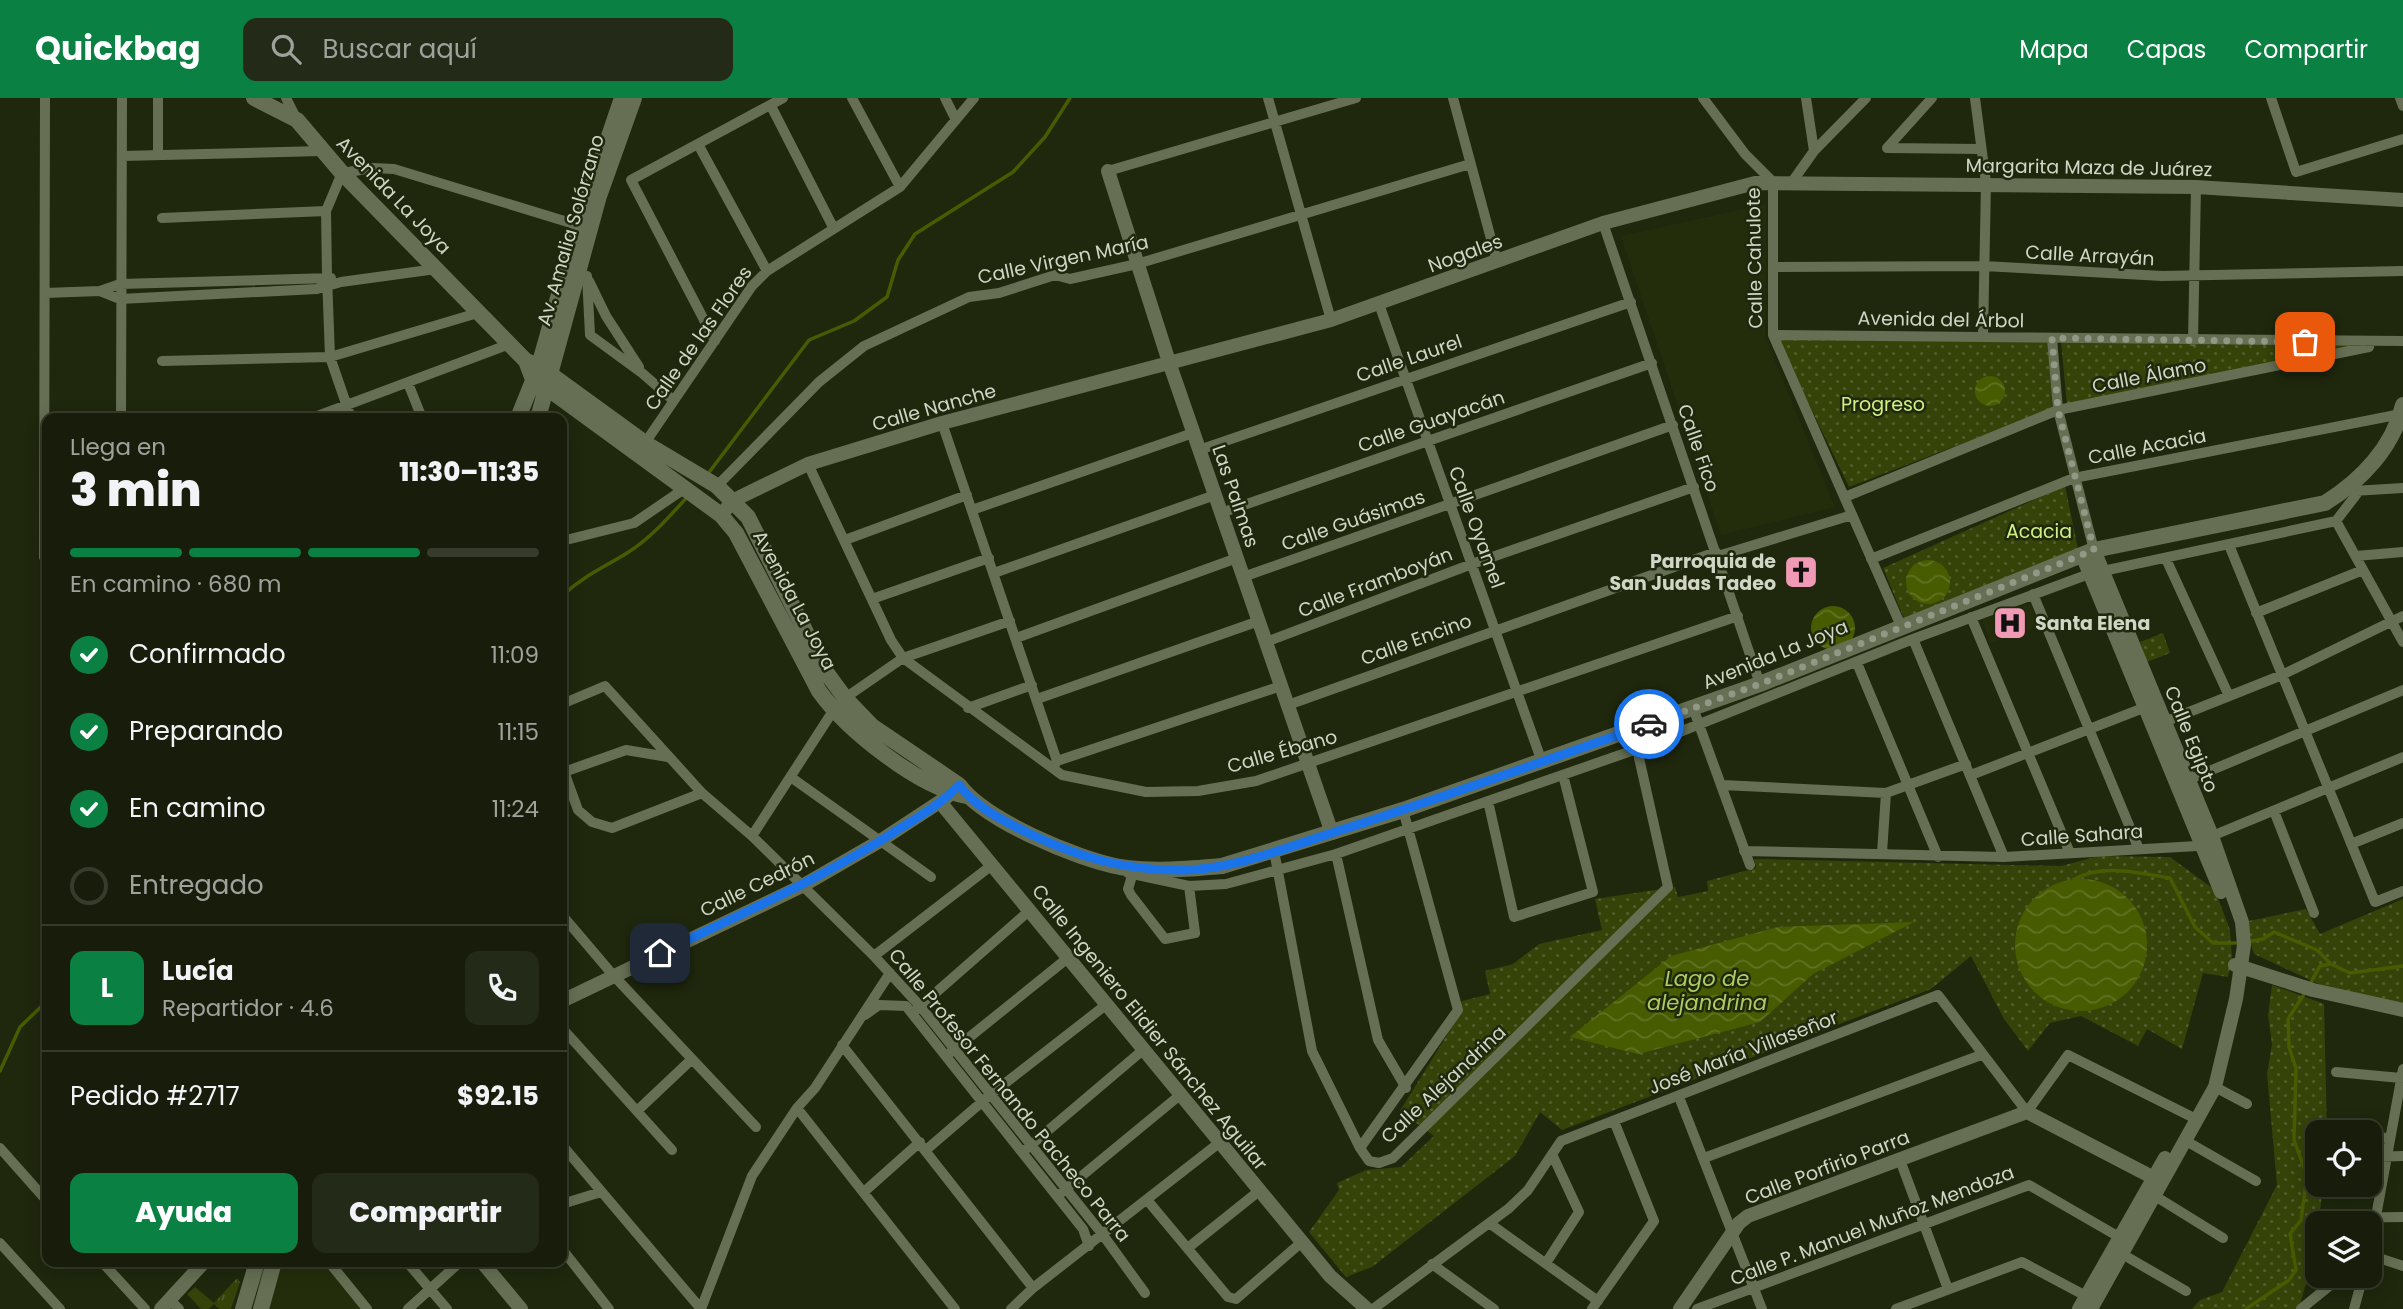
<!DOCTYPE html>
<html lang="es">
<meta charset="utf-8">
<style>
body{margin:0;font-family:Poppins,sans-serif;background:#242a18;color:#f1f3f6;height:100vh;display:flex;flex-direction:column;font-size:26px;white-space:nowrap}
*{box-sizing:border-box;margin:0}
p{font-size:23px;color:#9ea29c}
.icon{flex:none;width:38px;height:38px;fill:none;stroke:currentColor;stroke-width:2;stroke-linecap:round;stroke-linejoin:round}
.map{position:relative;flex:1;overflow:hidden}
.details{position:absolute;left:42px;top:315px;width:525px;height:854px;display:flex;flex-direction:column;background:#171d0a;border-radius:14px;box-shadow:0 4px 18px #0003,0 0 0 2px #363b2b}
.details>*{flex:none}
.fabs{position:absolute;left:2305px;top:1022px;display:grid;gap:14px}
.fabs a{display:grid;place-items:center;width:77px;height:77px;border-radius:14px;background:#171d0a;box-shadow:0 4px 18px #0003,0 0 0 2px #363b2b;font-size:35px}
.pin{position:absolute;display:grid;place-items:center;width:60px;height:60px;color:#fff;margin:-30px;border-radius:14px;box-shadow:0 4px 10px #0006}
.courier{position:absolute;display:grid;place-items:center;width:70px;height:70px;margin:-35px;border:5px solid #1a73e8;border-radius:50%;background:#fff;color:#222;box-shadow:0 2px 9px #0007}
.head em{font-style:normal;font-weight:800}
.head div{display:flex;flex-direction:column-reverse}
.head{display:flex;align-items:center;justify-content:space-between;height:119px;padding:0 28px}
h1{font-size:46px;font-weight:800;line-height:52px}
.bar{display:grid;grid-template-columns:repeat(4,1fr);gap:10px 7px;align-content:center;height:84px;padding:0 28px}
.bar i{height:9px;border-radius:5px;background:#363b2b}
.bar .selected{background:#0b8043}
.bar p{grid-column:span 4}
.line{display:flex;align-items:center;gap:18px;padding:0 28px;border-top:2px solid #363b2b}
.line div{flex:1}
.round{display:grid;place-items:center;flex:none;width:74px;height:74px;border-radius:14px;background:#242a18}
ol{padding:0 28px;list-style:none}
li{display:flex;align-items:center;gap:21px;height:77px}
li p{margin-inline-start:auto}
li .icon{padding:7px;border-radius:50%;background:#0b8043;color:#fff;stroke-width:4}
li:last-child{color:#9ea29c}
li i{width:38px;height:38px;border:4px solid #363b2b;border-radius:50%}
.button{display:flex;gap:14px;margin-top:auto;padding:14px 28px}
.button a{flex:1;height:80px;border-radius:14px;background:#0b8043;color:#fff;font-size:28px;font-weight:800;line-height:80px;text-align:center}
.button a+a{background:#242a18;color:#f1f3f6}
header{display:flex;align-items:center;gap:42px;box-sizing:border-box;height:98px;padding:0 35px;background:#0b8043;color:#fff}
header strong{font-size:33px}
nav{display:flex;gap:38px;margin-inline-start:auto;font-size:24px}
.search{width:490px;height:63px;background:#242a18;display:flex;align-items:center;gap:18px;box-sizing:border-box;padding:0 24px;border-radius:14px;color:#9ea29c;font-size:26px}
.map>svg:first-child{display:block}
.built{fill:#242d0b}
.grass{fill:url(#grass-tufts)}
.park{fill:url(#park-dots)}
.water{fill:url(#water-waves)}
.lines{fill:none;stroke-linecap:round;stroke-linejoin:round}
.stream{stroke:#475c00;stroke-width:3.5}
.minor{stroke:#666f53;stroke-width:10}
.tertiary{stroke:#666f53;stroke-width:14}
.secondary{stroke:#666f53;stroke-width:16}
.done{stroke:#929885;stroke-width:7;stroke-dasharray:0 12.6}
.route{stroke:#1a73e8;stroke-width:9}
.labels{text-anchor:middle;stroke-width:5;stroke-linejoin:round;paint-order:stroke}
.street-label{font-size:19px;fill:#d0d5c6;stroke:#1f270d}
.park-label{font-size:19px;fill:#cff084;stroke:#1f270d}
.poi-label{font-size:19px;font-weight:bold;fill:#d0d5c6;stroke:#1f270d;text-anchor:end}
.water-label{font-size:21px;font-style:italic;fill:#adcd62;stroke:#1f270d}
</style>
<header>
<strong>Quickbag</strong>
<div class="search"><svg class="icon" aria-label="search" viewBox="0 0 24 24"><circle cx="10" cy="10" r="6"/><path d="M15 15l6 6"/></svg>Buscar aquí</div>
<nav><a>Mapa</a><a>Capas</a><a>Compartir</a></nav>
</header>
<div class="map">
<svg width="2403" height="1211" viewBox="0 0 2403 1211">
<defs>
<pattern id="grass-tufts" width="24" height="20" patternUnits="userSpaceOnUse" patternTransform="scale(1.75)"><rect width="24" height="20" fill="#354309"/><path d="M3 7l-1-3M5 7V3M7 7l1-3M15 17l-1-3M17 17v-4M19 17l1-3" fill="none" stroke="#515d2b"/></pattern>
<pattern id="park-dots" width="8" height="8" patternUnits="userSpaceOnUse" patternTransform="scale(1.75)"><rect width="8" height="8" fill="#354309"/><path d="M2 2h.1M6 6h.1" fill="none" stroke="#515d2b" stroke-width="1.8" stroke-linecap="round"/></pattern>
<pattern id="water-waves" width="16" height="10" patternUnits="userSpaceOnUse" patternTransform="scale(1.75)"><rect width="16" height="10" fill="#475c00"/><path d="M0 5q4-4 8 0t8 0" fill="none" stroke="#607224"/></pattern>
</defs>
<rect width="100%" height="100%" fill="#1f270d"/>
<path class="built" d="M1766 106 1765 239 1835 409 1721 437 1621 138Z
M2031 505 2038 528 1990 545 1982 521Z
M280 1164H326L364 1211H266Z"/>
<path class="grass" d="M237 1180 240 1184 231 1211H219L214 1206 209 1211H201L187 1196 195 1189 214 1205Z"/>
<path class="park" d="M1776 238 2049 244 2052 311 1849 389Z
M2061 243 2368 247 2067 307Z
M2065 388 2078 451 1905 523 1883 470Z
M2163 535 2170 555 2147 564 2140 544Z
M2099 758 2170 759 2215 792 2230 832 2232 861 2228 879 2203 875 2182 951 2147 931 2138 948 2081 918 2050 925 2028 953 2004 921 1971 858 1931 891 1562 1032 1540 1014 1515 1058 1372 1169 1346 1179 1309 1134 1339 1092 1337 1085 1366 1072 1401 1069 1434 1038 1400 1013 1455 924 1462 903 1490 896 1485 873 1513 866 1539 846 1602 832 1595 801 1675 789 1678 799 1708 793 1707 783 1756 770 1754 761 2061 768Z
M2403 801V905L2334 893 2254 856 2244 824 2306 811 2320 836Z
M2272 887 2324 906 2327 1034H2317V1087H2323L2316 1147 2299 1211H2192L2200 1202 2222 1194 2277 1087 2267 976 2272 946 2268 917Z"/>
<path class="water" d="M1975 293a15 15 0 1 1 30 0a15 15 0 1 1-30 0Z
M1906 484a22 22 0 1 1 44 0a22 22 0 1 1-44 0Z
M1811 530a22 22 0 1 1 44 0a22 22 0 1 1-44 0Z
M2015 847a66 66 0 1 1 132 0a66 66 0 1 1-132 0Z
M1914 824 1813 876 1760 924 1638 956 1570 939 1671 858 1778 829Z"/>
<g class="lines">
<path class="stream" d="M707 377 809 242 854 223 887 199 898 162 915 136 1013 74 1045 39 1070 0
M562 498C583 478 603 470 627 455 650 441 670 418 688 398
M2073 782C2101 765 2139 775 2170 780L2195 829 2213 845H2239
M2247 844 2263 841 2274 834 2317 852 2331 866 2350 875 2403 868
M2310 886 2320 868 2330 866
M0 973 20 929 47 903
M2246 1211 2289 1182 2296 1172 2290 1136 2301 1122 2307 1078 2294 1042 2296 970 2289 949 2288 921 2306 893"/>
<path class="minor" d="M45 0 44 459 47 465
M286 0 297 22
M852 0 900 89
M945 0 956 22
M1268 0 1331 222
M1453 0 1497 163
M1703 0 1745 56 1773 84V237L1901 528
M1806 0 1814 53
M1975 0 1986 85 1983 238
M2271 0 2296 74 2403 41
M2400 0 2403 8
M771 8 833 129
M699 48 767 173
M1887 50 1981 51
M1887 50 1932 0
M158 57V0
M122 58 322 53
M1108 73 1356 0
M1792 84 1814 53 1866 0
M162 120 326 113
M1603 125 1760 586
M1775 169 1984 168 2162 178 2403 173
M587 178 590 237 642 275 673 302
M589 183 606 218 639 269
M100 193 120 201 317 191 341 184 436 171
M45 195 100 193 120 186 331 180
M1379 206 1542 664
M1773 237 2403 243
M2052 240 2058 312 2094 452
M715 243 631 82 783 0
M2193 243 2196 89
M162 263 330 259 481 214
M408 285 422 320
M121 320 122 0
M312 320 510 246
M351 320 330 259 327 178 326 113 342 75 373 70 394 71 571 125
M942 325 1057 663
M645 345 752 188 767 173 900 89 974 0
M1199 352 1631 204
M808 366 891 542 903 560 1062 677 1146 694 1198 693 1256 683 1738 518
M717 388 819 284 864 248 969 199 999 195 1055 177 1070 181 1137 166 1470 66
M2353 393 2403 390
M1845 399 2058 312 2369 249
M972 412 1193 335
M1221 415 1652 265
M2336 423 2403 544
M845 442 967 397
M562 443 634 425 684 391
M2229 447 2375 804 2403 793
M1718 458 1852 417
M2356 458 2403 454
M1871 461 2074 380 2401 316
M2166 461 2229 598
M994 475 1215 397
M1243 479 1673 327
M2033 496 2138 749
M872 501 989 460
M2256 515 2363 472
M1971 519 2070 755
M1016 540 1237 460
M1913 541 2004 759
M1266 544 1472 466 1694 389
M1857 565 1938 759
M845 600 903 560 1010 523
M1037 601 1259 523
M562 606 605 588 702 695 752 738 874 858 920 908 1103 1137 1145 1195
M1288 607 1716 454
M968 610 1032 587
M1693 610 1750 767
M2159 626 2282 577 2403 518
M562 668 578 712 592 724 612 730 702 695
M1054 668 1057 663 1281 588
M564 674 626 652 668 659
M1971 677 2151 607
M792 680 931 779
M2188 682 2403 592
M1722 687 1886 695 1966 666
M1488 703 1514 819 1593 794 1563 677
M2274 713 2314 815
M752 738 833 613
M2351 746 2403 725
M1274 753 1312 953 1360 1050 1369 1063 1379 1065 1393 1060 1668 789 1637 651
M1744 753 2004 759 2197 748 2212 738 2403 659
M1882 755 1886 695
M1336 756 1378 942 1406 990
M1128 775 1189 788 1226 786 1336 756 1637 651 1913 541 2089 476 2336 423 2359 393
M1132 778 1128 791 1131 797 1165 841 1195 835 1189 788
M562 817 613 877 756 1029
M874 858 992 767
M916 912 1030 812
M865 917 879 907 906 908 1083 1131 1089 1148
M562 930 672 1052
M842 947 1033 1190
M951 954 1069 859
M2336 974 2401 980
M2215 989 2247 1006
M1679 999 1762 1211
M797 1010 955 1211
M637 1013 692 961
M2370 1039 2390 1040
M2186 1043 2256 1083
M562 1047 701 1211 752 1078 797 1010 815 990 890 875
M0 1050 47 1103
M1360 1050 1458 912 1403 712
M926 1052 990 997 1107 906
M1025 1052 1143 952
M2370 1059 2403 1058
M1704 1060 1981 957
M1900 1062 1948 1191
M865 1093 920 1044
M1061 1095 1180 997
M2155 1098 2223 1140
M1148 1103 1228 1199 1236 1201 1303 1143
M562 1106 601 1094
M2327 1120 2403 1119
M1489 1125 1598 1203
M0 1145 60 1211
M1189 1149 1259 1093
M562 1151 609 1211
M2370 1151 2403 971
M2122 1156 2186 1193
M2370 1157 2403 1168
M102 1164 145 1211
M329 1164 367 1211
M407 1164 447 1211
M1546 1165 1579 1114 1552 1056
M1432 1166 1494 1211
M170 1202 179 1211
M408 1211 460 1164
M1011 1211 1033 1190 1219 1045
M1373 1211 1508 1111 1528 1092 1561 1043 1938 897 2027 1014 2068 957 2190 1018
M1592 1211 1654 1123 1614 1023
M1697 1211 2029 1087 2126 1143
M1896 1211 2022 1164 2086 1198
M2301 1211 2338 1181 2361 1183
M2354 1211 2363 1178"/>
<path class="tertiary" d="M1108 73 1170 267 1332 735
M726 411 734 402 808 366 942 325 1331 222 1603 125 1755 85 2196 89 2403 102
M2082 457 2221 794
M940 704 1330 1178 1367 1211
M2235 867 2313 892 2403 912
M562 903 802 788 880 743 947 699
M482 1164 521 1211
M161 1211 204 1164
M1680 1211 1739 1125 1748 1118 2027 1014 2154 1080
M2079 1211 2165 1060
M2091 1211 2215 989 2236 901 2244 847 2242 824 2212 738 2094 452"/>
<path class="secondary" d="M254 0 297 22 342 75 526 263 532 279 721 417 736 435 819 593C847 632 919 690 967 698
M526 263 539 268 645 345 717 388 748 419 826 574 845 600 872 628 959 687C984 722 1077 761 1120 769 1153 774 1188 771 1222 768L1403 712 1760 586 2094 452 2325 405C2362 382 2393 349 2403 307
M518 320 539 268 577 132 622 0
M538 320 599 98 634 0
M243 1211 257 1164
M261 1211 274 1164"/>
</g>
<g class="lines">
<path class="done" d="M1649 626 1760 586 2094 452 2058 312 2052 240 2305 244"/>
<path class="route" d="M660 855C741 816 823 780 899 731 920 718 942 705 959 687 975 709 1004 723 1028 735 1080 760 1127 773 1185 772 1239 770 1293 747 1344 731 1446 698 1548 662 1649 626"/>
</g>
<defs>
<g id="church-square" transform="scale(1.75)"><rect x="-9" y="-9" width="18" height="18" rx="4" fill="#f09ab5" stroke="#1f270d"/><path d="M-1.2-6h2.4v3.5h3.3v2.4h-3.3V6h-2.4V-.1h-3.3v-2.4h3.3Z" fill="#111"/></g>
<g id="hospital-square" transform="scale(1.75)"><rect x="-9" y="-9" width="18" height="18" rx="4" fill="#f09ab5" stroke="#1f270d"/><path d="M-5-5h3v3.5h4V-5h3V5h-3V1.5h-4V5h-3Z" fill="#111"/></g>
</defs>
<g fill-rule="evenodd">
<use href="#church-square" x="1801" y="474"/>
<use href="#hospital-square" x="2010" y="525"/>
</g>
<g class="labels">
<g class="street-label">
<text transform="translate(2089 69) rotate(1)" y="7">Margarita Maza de Juárez</text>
<text transform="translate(394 97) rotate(46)" y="7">Avenida La Joya</text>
<text transform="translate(570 132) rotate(-74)" y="7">Av. Amalia Solórzano</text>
<text transform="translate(1465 155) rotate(-20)" y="7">Nogales</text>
<text transform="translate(2090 157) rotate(3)" y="7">Calle Arrayán</text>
<text transform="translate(1754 160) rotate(-91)" y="7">Calle Cahulote</text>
<text transform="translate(1063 161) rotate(-12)" y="7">Calle Virgen María</text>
<text transform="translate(1941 221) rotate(1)" y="7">Avenida del Árbol</text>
<text transform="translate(698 240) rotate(-55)" y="7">Calle de las Flores</text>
<text transform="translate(1409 260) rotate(-19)" y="7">Calle Laurel</text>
<text transform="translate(2149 277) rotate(-11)" y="7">Calle Álamo</text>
<text transform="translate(934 309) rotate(-16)" y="7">Calle Nanche</text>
<text transform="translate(1431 323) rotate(-19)" y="7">Calle Guayacán</text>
<text transform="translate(2147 348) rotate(-11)" y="7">Calle Acacia</text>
<text transform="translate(1699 350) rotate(71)" y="7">Calle Fico</text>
<text transform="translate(1236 398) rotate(71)" y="7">Las Palmas</text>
<text transform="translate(1353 422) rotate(-19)" y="7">Calle Guásimas</text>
<text transform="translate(1477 429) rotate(70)" y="7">Calle Oyamel</text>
<text transform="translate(1375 484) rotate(-21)" y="7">Calle Framboyán</text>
<text transform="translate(795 502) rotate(62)" y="7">Avenida La Joya</text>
<text transform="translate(1416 541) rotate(-20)" y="7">Calle Encino</text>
<text transform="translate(1775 556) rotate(-22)" y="7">Avenida La Joya</text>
<text transform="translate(2192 641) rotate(68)" y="7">Calle Egipto</text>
<text transform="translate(1282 653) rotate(-16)" y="7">Calle Ébano</text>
<text transform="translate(2082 737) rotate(-4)" y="7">Calle Sahara</text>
<text transform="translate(757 786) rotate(-26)" y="7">Calle Cedrón</text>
<text transform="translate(1150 929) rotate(51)" y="7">Calle Ingeniero Elidier Sánchez Aguilar</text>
<text transform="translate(1743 954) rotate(-21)" y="7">José María Villaseñor</text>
<text transform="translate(1443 986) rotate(-43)" y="7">Calle Alejandrina</text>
<text transform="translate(1010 997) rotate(51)" y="7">Calle Profesor Fernando Pacheco Parra</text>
<text transform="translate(1827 1069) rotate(-21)" y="7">Calle Porfirio Parra</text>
<text transform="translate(1872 1127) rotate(-21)" y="7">Calle P. Manuel Muñoz Mendoza</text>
</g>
<g class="park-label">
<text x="1883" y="313">Progreso</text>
<text x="2039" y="440">Acacia</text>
</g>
<g class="poi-label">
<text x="1776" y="470">Parroquia de<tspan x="1776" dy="22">San Judas Tadeo</tspan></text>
<text x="2035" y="532" text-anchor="start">Santa Elena</text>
</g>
<g class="water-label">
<text x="1707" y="888">Lago de<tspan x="1707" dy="24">alejandrina</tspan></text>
</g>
</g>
</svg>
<div class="fabs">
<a><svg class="icon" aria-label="locate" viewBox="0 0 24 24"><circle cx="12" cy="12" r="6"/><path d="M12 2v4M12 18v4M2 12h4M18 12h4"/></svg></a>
<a><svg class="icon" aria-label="layers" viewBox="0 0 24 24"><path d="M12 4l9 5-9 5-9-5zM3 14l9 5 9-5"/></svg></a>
</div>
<div class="pin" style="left:2305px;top:244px;background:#ea580c"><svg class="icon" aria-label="bag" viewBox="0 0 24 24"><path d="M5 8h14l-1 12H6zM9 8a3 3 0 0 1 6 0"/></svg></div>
<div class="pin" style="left:660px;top:855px;background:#1f2937"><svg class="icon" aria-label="home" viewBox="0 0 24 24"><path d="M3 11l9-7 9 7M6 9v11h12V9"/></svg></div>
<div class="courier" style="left:1649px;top:626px"><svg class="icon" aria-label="car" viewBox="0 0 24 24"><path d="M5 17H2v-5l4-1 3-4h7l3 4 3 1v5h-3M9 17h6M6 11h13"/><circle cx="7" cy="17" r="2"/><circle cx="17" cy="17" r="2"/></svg></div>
<section class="details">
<div class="head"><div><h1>3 min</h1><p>Llega en</p></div><em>11:30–11:35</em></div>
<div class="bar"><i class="selected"></i><i class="selected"></i><i class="selected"></i><i></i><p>En camino · 680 m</p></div>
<ol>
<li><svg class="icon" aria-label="check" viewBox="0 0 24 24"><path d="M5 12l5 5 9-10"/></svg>Confirmado<p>11:09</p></li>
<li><svg class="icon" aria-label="check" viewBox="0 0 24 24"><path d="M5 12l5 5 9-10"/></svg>Preparando<p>11:15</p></li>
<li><svg class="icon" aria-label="check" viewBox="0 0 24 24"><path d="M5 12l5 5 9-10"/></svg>En camino<p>11:24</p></li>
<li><i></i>Entregado</li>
</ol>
<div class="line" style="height:126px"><b class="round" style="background:#0b8043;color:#fff">L</b><div><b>Lucía</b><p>Repartidor · 4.6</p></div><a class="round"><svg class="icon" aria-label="phone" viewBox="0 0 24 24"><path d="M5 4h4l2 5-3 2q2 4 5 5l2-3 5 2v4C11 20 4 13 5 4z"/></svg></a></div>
<div class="line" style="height:91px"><div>Pedido #2717</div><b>$92.15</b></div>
<div class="button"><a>Ayuda</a><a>Compartir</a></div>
</section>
</div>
